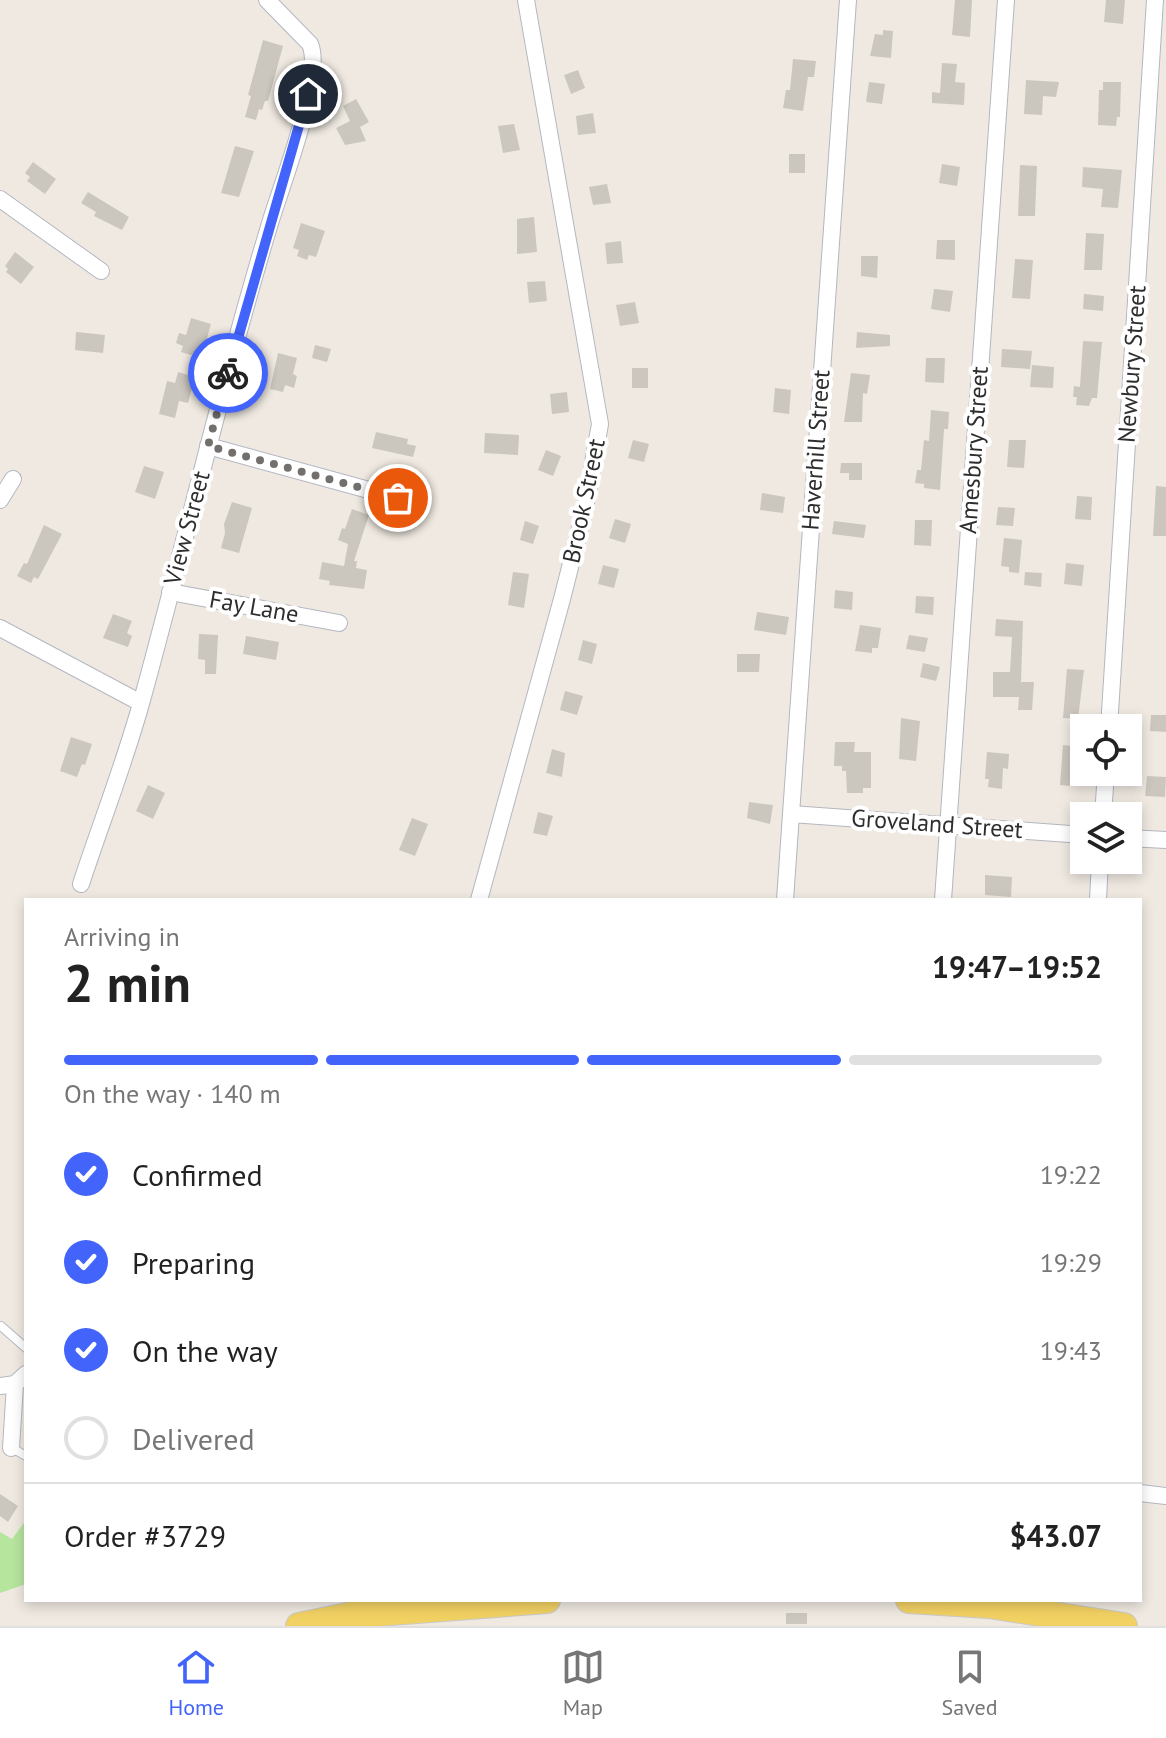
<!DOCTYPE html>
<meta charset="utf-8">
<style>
body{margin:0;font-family:"PT Sans",sans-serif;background:#f6f6f6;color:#222;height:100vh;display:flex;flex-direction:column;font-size:30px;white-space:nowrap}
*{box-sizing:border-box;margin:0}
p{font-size:26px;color:#767676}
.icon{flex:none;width:44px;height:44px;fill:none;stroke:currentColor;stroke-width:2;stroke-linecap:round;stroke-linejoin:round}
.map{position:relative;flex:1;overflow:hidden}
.panel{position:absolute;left:24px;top:898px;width:1118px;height:704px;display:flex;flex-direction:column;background:#fff;border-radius:0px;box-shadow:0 4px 12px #0003}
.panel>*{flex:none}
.fabs{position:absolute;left:1070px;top:714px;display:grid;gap:16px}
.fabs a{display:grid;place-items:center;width:72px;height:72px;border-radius:0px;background:#fff;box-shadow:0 4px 12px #0003;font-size:40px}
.pin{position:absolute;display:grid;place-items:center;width:68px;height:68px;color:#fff;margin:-34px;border:4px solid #fff;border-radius:50%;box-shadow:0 2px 8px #0007}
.courier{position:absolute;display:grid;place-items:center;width:80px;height:80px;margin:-40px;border:6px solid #4264fb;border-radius:50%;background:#fff;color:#222;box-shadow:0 2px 10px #0007}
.headline em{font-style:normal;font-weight:800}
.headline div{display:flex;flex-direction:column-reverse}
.headline{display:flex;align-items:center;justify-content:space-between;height:136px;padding:0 40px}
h1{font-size:52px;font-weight:800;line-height:60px}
.bar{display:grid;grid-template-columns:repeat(4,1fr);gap:12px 8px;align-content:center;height:96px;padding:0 40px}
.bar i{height:10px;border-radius:6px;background:#e0e0e0}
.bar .active{background:#4264fb}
.bar p{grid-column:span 4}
.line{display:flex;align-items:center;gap:20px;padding:0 40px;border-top:2px solid #e0e0e0}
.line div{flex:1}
ol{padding:0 40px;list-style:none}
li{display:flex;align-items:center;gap:24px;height:88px}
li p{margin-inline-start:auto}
li .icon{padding:8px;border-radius:50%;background:#4264fb;color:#fff;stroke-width:4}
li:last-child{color:#767676}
li i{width:44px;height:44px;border:4px solid #e0e0e0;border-radius:50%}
.menu{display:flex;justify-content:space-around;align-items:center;height:112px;border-top:2px solid #e0e0e0;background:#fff;font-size:22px;color:#767676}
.menu a{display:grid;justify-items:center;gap:4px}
.menu .active{color:#4264fb}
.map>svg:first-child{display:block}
.grass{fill:#b6e59e}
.building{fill:#cbc7bf}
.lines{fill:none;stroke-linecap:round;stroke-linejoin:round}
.lane-casing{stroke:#b4b7c1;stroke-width:10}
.street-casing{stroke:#b4b7c1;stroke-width:18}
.primary-casing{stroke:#c9c9c9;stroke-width:28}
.lane{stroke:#fff;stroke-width:8}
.street{stroke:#fff;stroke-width:16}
.primary{stroke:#f2d163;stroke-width:26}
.done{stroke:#726f6d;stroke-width:8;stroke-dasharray:0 14.4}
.route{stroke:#4264fb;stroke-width:10}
.labels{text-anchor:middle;stroke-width:8;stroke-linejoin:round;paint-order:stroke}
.street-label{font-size:24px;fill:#2e2e2e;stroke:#fff}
</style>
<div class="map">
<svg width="1166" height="1626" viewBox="0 0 1166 1626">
<rect width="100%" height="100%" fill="#efe9e1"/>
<path class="grass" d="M26 1520V1584L0 1593V1532L12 1539Z"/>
<path class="building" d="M955 0H972L970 37 952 35Z
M1106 0H1125L1123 24 1104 22Z
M883 30 893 31 891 58 870 56 875 34 883 35Z
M263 40 283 46 268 101H265L262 110 259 109 256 120 245 117 251 96 248 95Z
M793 59 816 61 814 77H808L803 111 783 108 786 90H790Z
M942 63 957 64 955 82 965 83 964 105 932 103V92L940 93Z
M578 70 585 88 571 94 564 75Z
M1026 80 1059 82 1056 97 1043 96 1042 115 1024 114Z
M869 82 885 84 882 104 866 102Z
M1103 82H1121L1120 117H1117L1116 126 1098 125 1099 90H1103Z
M356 99 369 122 360 127 366 141 345 145 336 128 350 121 343 106Z
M593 113 596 133 578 135 576 116Z
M514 124 520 150 503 153 498 126Z
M235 146 254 151 239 197 221 193Z
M789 154H805V173H789Z
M33 162 56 179 45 194 27 181 30 177 25 173Z
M942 164 960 167 957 186 939 183Z
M1020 165 1037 166 1035 216H1018Z
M1083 167 1122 170 1118 208 1101 207 1103 189 1082 187Z
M607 184 611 203 593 205 589 187Z
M88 192 129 217 122 230 94 216 96 212 81 203Z
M534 217 537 252 517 254V219Z
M301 223 325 231 316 257 309 255 307 260 297 256 299 250 293 248Z
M1086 233 1104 234 1102 270H1084Z
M937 240H955V260L936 259Z
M621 241 623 263 607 264 605 243Z
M15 252 34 267 21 284 6 272 8 269 5 266Z
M861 256H878L877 278 861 276Z
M1015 259 1033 260 1030 299 1012 298Z
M545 281 547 301 529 303 527 282Z
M934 289 953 291 950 312 931 309Z
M1084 294 1104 296 1103 311 1083 309Z
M635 302 639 323 620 326 616 305Z
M191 318 211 324 207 338 210 339 204 359 181 352 183 346 176 343 179 333 186 335Z
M76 332 105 335 103 353 75 350Z
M857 332 890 335V346L856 348Z
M1083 341 1102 342 1097 398H1092L1089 406 1076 405 1077 397H1073L1074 386 1080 387Z
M315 345 331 349 327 362 312 358Z
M1002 349 1032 351 1030 369 1001 367Z
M278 353 297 358 293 374 297 376 294 388 285 385 283 392 270 389Z
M926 358H945L944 383 925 382Z
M1032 365 1054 367 1053 388 1030 387Z
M632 368H648V388H632Z
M178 372 195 377 188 403 179 401 175 418 159 414 167 381 175 383Z
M851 373 870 375 867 394 863 393 862 422H844Z
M775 388 791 390 789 414 773 412Z
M567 392 569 412 552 414 550 394Z
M931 410 949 412 948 429H944L940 490 924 488V484L915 483 917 470H921L924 440 929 441Z
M376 432 408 439 407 444 416 446 413 457 372 448Z
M485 433 519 435 518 455 484 453Z
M633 440 649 444 644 462 628 458Z
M1009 440H1026L1024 468 1007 467Z
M546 450 561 456 553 476 538 470Z
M841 463H862V480H849V473H840Z
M144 466 164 472 155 499 135 492Z
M1156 486 1166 487V536H1153Z
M762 493 785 497 783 513 760 510Z
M1077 496 1092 497 1091 520 1075 519Z
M232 502 252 508 239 553 221 548 225 533 224 524Z
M998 507 1015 508 1013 526 996 525Z
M352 509 369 515 354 561H357L356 568 367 570 364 589 329 585 330 581 319 579 322 562 344 566 348 544 338 540 342 528 345 529Z
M615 519 631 524 625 543 609 538Z
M915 520H932L931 546 914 545Z
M525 521 539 526 533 544 520 540Z
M834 521 866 525 864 538 832 534Z
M44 525 62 534 38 579 34 577 31 583 17 576 24 563 27 564Z
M1004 538 1022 540 1019 573 1009 572V567L1001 566Z
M1066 563 1084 565 1082 586 1064 584Z
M603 565 619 569 614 588 598 584Z
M513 572 529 574 524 608 508 605Z
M1025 572 1042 573 1041 587 1024 585Z
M835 590 853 592 852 610 834 608Z
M916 596 934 597 933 615 915 613Z
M757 612 789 617 786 635 754 630Z
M113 614 132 621 127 633 132 636 128 647 103 638Z
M996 619 1023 621 1021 682H1034L1032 710H1018L1019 697H993V672H1010L1012 637 995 636Z
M860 625 881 628 878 648H872V653L855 651Z
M199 634 218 635 216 674H205V660L198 659Z
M909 635 928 638 925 652 906 649Z
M246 636 279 642 276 660 243 654Z
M583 640 597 644 592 664 578 660Z
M737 654H760L759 672H737Z
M923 663 940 667 936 681 920 677Z
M1067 669 1084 670 1078 719 1063 718Z
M565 691 583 696 577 715 560 710Z
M1151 715H1166V732L1150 731Z
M901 718 920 721 916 761 899 759Z
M71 737 92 744 85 765 82 764 77 777 60 771Z
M835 742H855L854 752H871V788H863V793H847L846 771H842V766H834Z
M1063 745 1082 747 1079 780H1071V786L1060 785Z
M552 749 565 753 562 777 546 773Z
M987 752 1009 754 1008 769 1003 768 1002 789 988 787 989 779H985Z
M1147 776 1166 777 1165 797 1145 796Z
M148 785 165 793 153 819 136 811Z
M749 802 773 805 770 824 747 818Z
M538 812 553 816 547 836 533 833Z
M412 818 428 824 415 856 399 850Z
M985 875 1012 877 1011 897 985 895Z
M0 1494 18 1506 8 1522 0 1516Z
M786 1613H807V1624H786Z"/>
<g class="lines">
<g class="lane-casing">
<path id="lane" d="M1 1326 26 1348
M12 1448 26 1456"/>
</g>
<g class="street-casing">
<path id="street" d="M0 199 101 271
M208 446 398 498
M0 500 13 479
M170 592 339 623
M0 628 141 703
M1109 728 1155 0
M791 814 1084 835
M1103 816 1106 772
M1128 838 1166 840
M81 884C101 823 125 762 142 700 186 540 223 378 271 220 282 184 324 75 310 44L267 0
M479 900 562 599 585 508 600 424 526 0
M785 900 848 0
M943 900 1006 0
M1098 900 1100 860
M0 1386 15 1384 26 1374
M11 1448 15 1384
M1140 1493 1166 1496"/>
</g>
<g class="primary-casing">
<path id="primary" d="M909 1600 989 1605 1124 1626
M299 1626 352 1615 547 1600"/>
</g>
<use href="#lane" class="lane"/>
<use href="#street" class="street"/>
<use href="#primary" class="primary"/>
</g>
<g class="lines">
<path class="done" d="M228 373 208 446 398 498"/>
<path class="route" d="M228 373 308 94"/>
</g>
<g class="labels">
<g class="street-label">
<text transform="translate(1132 364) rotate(-86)" y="8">Newbury Street</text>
<text transform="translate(816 450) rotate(-86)" y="8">Haverhill Street</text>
<text transform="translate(974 450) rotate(-86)" y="8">Amesbury Street</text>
<text transform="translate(584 501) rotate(-78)" y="8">Brook Street</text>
<text transform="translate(187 528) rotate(-75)" y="8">View Street</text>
<text transform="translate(254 607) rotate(10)" y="8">Fay Lane</text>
<text transform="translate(937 824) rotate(4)" y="8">Groveland Street</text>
</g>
</g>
</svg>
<div class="fabs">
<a><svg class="icon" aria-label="locate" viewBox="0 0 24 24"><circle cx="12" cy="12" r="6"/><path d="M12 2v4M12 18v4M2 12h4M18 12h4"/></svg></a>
<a><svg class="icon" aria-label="layers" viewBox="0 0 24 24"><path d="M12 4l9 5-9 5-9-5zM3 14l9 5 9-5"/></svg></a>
</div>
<div class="pin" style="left:398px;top:498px;background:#ea580c"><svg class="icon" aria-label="bag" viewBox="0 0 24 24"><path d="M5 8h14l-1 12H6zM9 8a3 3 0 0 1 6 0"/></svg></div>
<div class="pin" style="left:308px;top:94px;background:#1f2937"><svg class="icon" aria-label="home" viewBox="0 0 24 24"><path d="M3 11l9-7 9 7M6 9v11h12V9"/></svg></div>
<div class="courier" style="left:228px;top:373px"><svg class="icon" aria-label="bike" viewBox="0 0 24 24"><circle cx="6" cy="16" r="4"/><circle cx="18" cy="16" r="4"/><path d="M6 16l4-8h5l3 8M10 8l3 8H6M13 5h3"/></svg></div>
<section class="panel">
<div class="headline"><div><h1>2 min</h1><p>Arriving in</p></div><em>19:47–19:52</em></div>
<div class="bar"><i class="active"></i><i class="active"></i><i class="active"></i><i></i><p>On the way · 140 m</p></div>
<ol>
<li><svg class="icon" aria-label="check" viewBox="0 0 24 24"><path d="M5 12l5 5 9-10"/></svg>Confirmed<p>19:22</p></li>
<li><svg class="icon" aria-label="check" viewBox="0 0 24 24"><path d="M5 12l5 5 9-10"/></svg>Preparing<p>19:29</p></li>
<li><svg class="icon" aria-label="check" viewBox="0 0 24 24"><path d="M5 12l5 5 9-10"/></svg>On the way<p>19:43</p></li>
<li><i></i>Delivered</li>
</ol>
<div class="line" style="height:104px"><div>Order #3729</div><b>$43.07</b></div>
</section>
</div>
<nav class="menu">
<a class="active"><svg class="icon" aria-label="home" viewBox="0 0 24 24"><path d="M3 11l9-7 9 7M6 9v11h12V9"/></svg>Home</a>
<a><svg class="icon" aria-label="map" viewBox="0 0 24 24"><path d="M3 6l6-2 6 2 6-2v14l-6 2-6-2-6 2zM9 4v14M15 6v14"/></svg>Map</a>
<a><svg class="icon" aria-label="saved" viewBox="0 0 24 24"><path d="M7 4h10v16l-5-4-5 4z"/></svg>Saved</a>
</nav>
